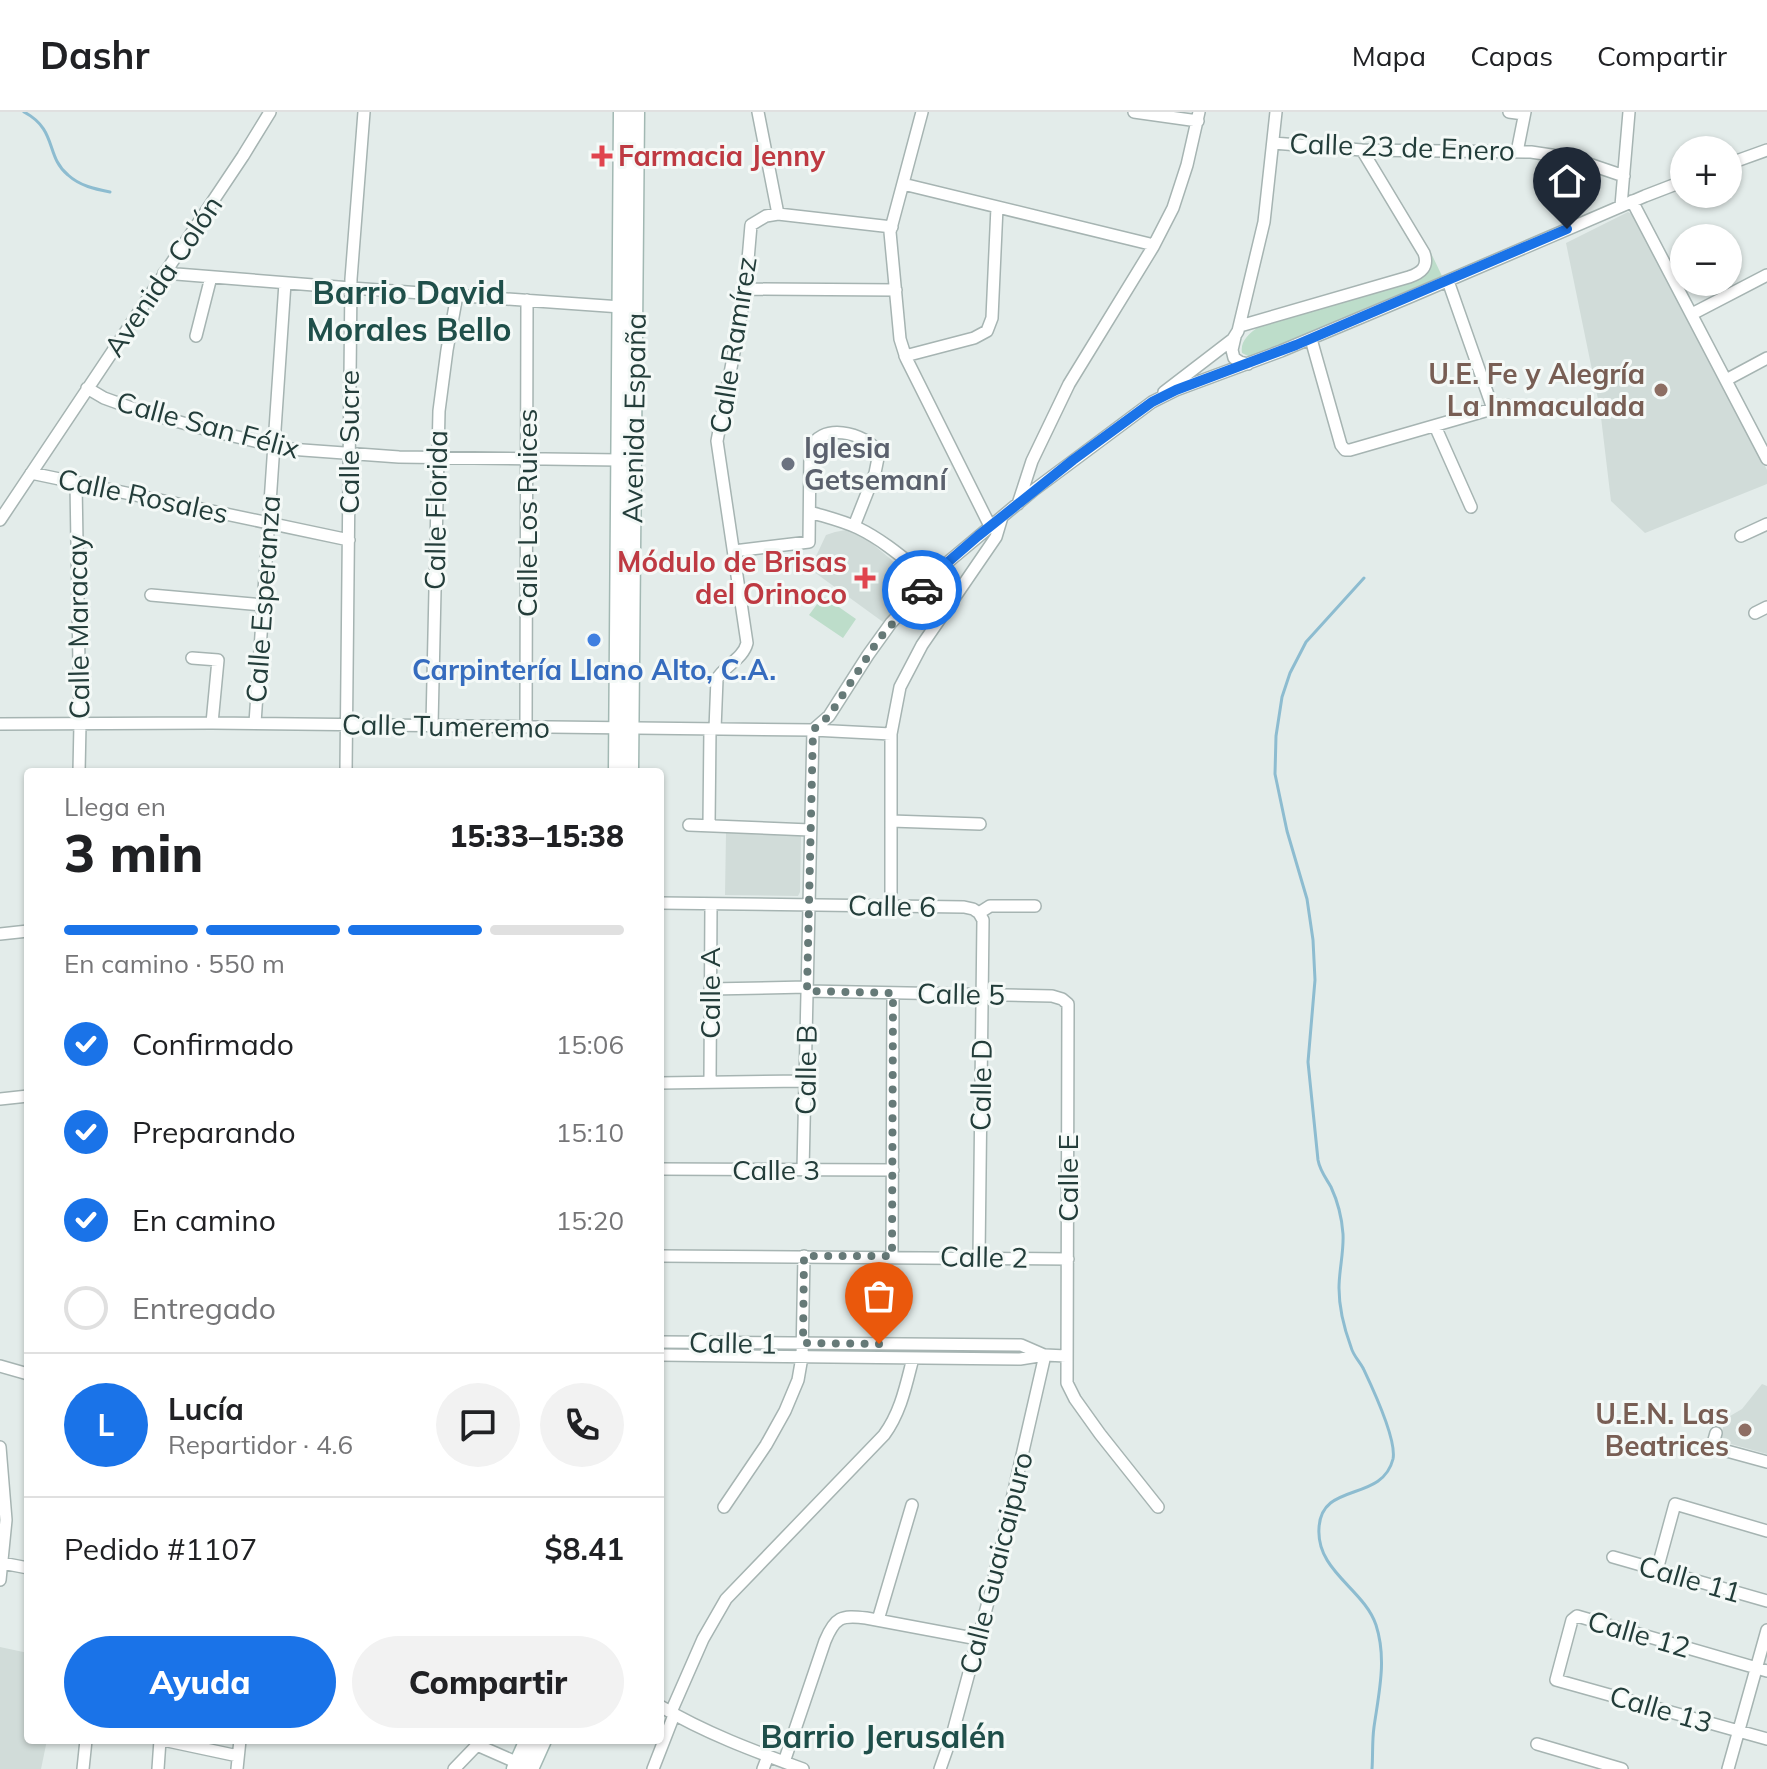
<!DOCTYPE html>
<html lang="es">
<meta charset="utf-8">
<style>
body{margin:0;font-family:Mulish,sans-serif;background:#f2f2f2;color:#202124;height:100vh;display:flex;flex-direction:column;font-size:30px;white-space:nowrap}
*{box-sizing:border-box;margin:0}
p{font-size:26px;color:#757577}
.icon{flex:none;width:44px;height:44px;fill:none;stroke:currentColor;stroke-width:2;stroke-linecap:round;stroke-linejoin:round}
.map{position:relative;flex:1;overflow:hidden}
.panel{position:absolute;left:24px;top:656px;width:640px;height:976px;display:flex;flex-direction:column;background:#fff;border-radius:8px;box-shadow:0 2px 6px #0004}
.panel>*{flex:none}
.buttons{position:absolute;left:1670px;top:24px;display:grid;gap:16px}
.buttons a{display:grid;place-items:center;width:72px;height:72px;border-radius:50%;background:#fff;box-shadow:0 2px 6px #0004;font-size:40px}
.pin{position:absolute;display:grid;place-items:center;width:68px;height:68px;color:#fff;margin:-82px -34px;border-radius:50% 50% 50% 0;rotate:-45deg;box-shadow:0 0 8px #0007}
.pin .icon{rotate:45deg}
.courier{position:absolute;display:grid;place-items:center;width:80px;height:80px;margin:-40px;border:6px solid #1a73e8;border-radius:50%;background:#fff;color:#222;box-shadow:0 2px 10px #0007}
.head em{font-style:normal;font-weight:800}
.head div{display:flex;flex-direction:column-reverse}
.head{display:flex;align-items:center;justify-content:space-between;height:136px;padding:0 40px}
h1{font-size:52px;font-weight:800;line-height:60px}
.bar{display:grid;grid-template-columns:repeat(4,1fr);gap:12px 8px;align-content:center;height:96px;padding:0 40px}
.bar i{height:10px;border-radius:6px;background:#e0e0e0}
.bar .selected{background:#1a73e8}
.bar p{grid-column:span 4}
.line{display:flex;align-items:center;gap:20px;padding:0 40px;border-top:2px solid #e0e0e0}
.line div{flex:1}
.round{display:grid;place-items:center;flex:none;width:84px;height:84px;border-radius:42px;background:#f2f2f2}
ol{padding:0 40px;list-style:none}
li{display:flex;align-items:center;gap:24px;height:88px}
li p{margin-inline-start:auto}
li .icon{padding:8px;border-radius:50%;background:#1a73e8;color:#fff;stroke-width:4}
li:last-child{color:#757577}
li i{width:44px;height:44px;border:4px solid #e0e0e0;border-radius:50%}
.cta{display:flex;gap:16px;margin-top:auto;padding:16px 40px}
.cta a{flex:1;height:92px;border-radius:48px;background:#1a73e8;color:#fff;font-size:32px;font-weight:800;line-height:92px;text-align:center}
.cta a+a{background:#f2f2f2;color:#202124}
header{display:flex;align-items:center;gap:48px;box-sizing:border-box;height:112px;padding:0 40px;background:#fff;border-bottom:2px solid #e0e0e0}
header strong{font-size:38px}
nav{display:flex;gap:44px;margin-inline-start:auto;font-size:28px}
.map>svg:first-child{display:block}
.built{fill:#d1dcd9}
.green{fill:#bdddca}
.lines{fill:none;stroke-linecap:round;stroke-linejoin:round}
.stream{stroke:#8dbcd0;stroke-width:3}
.minor-casing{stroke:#a6b4b2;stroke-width:14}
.secondary-casing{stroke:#a2b8b3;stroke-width:19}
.minor{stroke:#fff;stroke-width:11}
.secondary{stroke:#fff;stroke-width:16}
.done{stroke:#667a78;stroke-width:8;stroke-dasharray:0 14.4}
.route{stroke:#1a73e8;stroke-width:10}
.health-dot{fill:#e0444e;stroke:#f4f9f7;stroke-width:3}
.education-dot{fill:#8d6e63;stroke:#f4f9f7;stroke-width:3}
.worship-dot{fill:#6b7280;stroke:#f4f9f7;stroke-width:3}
.shop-dot{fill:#3f7fe0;stroke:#f4f9f7;stroke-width:3}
.labels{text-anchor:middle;stroke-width:6;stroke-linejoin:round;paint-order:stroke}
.street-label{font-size:28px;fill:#233d3a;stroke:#f4f9f7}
.health-label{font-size:28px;font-weight:bold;fill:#be3a42;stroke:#f4f9f7;text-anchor:start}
.education-label{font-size:28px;font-weight:bold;fill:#785e54;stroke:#f4f9f7;text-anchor:end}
.worship-label{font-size:28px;font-weight:bold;fill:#5b616d;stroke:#f4f9f7;text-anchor:start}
.shop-label{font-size:28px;font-weight:bold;fill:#366cbe;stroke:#f4f9f7}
.quarter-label{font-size:32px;font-weight:bold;fill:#1f4f4a;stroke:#f4f9f7}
</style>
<header>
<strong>Dashr</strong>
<nav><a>Mapa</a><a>Capas</a><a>Compartir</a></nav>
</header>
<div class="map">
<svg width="1767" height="1657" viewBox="0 0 1767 1657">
<rect width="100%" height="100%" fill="#e3ecea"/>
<path class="built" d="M1628 100 1632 102 1699 225 1767 358V372L1645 421 1611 389 1600 297 1566 131Z
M846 418 863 424 906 460 909 478 907 484 883 510 810 457 826 423 835 420Z
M726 721 801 724 800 780 798 784 725 783Z
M1762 1272 1767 1274V1342L1720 1329 1725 1307 1742 1297Z
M0 1535 28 1541V1628H47L41 1657H0Z"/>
<path class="green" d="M1431 141 1442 164 1253 244H1248L1242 241C1240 229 1249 222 1258 215L1422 165 1429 158Z
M823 484 856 507 843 526 809 503Z"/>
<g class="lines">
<path class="stream" d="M24 0C58 18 45 44 68 63 80 74 95 77 110 80
M1364 466 1306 530 1290 561 1282 585 1276 624 1275 662 1287 719 1307 787 1313 828 1315 868 1308 950 1318 1048C1320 1059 1326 1066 1331 1075 1337 1088 1342 1107 1343 1122 1344 1140 1339 1158 1339 1176 1339 1197 1344 1216 1351 1235 1353 1243 1359 1249 1363 1256 1372 1275 1397 1327 1393 1347 1382 1391 1321 1369 1319 1416 1316 1459 1364 1477 1376 1513 1387 1547 1379 1580 1374 1615 1372 1629 1373 1643 1372 1657"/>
<g class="minor-casing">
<path id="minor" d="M758 0 778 102
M922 0 890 120 900 227 906 246 990 414
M1134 0 1198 9
M1509 0 1524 2
M1273 31 1362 38 1531 40 1571 46 1624 64
M1517 40 1525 0
M1728 52 1767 38
M903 72 1154 133
M1632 89 1767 347
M1621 94 1629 0
M164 161 351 176 621 195
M1448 169 1493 297
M745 177 896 178
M1692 202 1767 163
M1240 214 1409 165C1421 161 1429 155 1424 141L1362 38
M196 224 211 165
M1235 225 1232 238 1234 246 1240 250 1248 252
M1311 227 1341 333 1345 338H1350L1506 293
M905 244 974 226 987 219 992 206 997 95
M1726 268 1767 246
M87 276 104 286 140 299 212 319 289 337 399 345 620 348
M1164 280 1233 227 1238 219 1264 110 1276 0
M1435 314 1471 395
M31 361 349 428
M76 371 80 612 79 660
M1018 392 1032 349 1069 272 1153 135 1173 96 1187 53 1199 0
M810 400C826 405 843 409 858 416 885 429 908 450 931 468
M0 408 243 44 270 0
M1741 424 1767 412
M734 439 809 430 810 339C818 309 866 320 879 341L875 361 854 414
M151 483 263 493
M1755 501 1767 495
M192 546 218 548 212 611
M255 611 285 171
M0 612 212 611 813 618 891 622
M432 613 439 299 447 238 457 183
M526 615 527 188
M715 617 717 567C725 553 743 547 747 531L717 329 745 183 751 113 766 104 778 102 892 115
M813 618 829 604 868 543 891 511 948 450 1034 378 1152 290 1176 278 1281 239 1412 184 1645 84 1684 69
M346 660 351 167 364 0
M891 709 980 712
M689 713 810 718
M709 713 710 617
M660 791 964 795 973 797 979 801
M891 794V622L900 575 922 533 996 425 1002 405
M979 801 990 794H1035
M0 822 28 819
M710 877 807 875
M807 879 1052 884 1062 887 1068 892 1067 1271 1075 1287 1100 1322 1158 1395
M710 970 711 792
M660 971 805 969
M0 987 28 984
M660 1057 893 1058
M803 1058 813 618
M660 1144 1068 1147
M892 1144 893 881
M979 1145 983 808 979 801
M660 1230 1021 1233 1044 1243
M660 1243 1020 1247 1045 1243 1066 1244
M0 1254 28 1262
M1716 1321 1712 1335 1767 1350
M0 1335 6 1408 0 1468
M724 1395 766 1333 785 1299 798 1268 802 1245 804 1144
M1613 1445 1767 1489
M2 1451 28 1456
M1657 1458 1675 1392 1767 1419
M878 1508 912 1393
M1767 1559 1577 1504 1572 1508 1556 1568 1767 1627
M660 1594C705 1621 754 1639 803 1657
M671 1600 703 1527 726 1487 884 1323C901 1300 906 1273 913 1246
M163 1628 238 1644
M1537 1632 1622 1657
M477 1633 518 1651
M784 1650 825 1529C835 1505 841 1503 866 1506L978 1527
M83 1657 86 1628
M158 1657 160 1628
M237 1657 240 1628
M454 1657 482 1628
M653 1657 674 1603
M763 1657 768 1644
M940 1657 953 1620 991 1479 1045 1243
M1728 1657 1767 1518"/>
</g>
<g class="secondary-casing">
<path id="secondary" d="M617 660 622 0
M630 660 636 0
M515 1657 528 1628
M530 1657 543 1628"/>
</g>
<use href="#minor" class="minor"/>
<use href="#secondary" class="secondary"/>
</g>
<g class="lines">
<path class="done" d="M879 1232 803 1231 804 1144H892L893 881 807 879 813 618 829 604 879 527 922 478"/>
<path class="route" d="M922 478 948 450 978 424 1073 348 1152 290 1176 278 1296 233 1567 117"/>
</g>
<g class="health-dot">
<path d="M598 32h8v8h8v8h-8v8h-8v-8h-8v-8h8z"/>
<path d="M861 454h8v8h8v8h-8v8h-8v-8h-8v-8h8z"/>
</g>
<g class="education-dot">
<circle cx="1661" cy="278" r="8"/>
<circle cx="1745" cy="1318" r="8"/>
</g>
<circle class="worship-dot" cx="788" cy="352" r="8"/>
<circle class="shop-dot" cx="594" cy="528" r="8"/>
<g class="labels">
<g class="street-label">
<text transform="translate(1402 35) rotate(2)" y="10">Calle 23 de Enero</text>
<text transform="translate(163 164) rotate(-56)" y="10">Avenida Colón</text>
<text transform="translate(733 233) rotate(-81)" y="10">Calle Ramírez</text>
<text transform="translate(634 306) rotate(-89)" y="10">Avenida España</text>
<text transform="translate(208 313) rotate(15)" y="10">Calle San Félix</text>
<text transform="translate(349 330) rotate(-90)" y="10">Calle Sucre</text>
<text transform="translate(143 384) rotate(12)" y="10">Calle Rosales</text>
<text transform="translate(436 398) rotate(-89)" y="10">Calle Florida</text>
<text transform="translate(527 401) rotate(-90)" y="10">Calle Los Ruices</text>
<text transform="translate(263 487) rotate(-86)" y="10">Calle Esperanza</text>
<text transform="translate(78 515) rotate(-91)" y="10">Calle Maracay</text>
<text transform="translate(446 614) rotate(1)" y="10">Calle Tumeremo</text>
<text transform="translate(892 794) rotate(1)" y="10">Calle 6</text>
<text transform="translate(710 881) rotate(-90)" y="10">Calle A</text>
<text transform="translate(961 882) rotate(1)" y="10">Calle 5</text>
<text transform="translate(806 958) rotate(-89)" y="10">Calle B</text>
<text transform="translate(981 973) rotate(-89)" y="10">Calle D</text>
<text x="776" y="1068">Calle 3</text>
<text transform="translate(1068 1066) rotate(-90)" y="10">Calle E</text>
<text transform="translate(984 1145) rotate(1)" y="10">Calle 2</text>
<text transform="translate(733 1231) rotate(1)" y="10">Calle 1</text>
<text transform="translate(996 1451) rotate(-76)" y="10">Calle Guaicaipuro</text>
<text transform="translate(1690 1467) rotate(16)" y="10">Calle 11</text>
<text transform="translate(1639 1522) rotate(16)" y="10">Calle 12</text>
<text transform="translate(1661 1597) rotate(16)" y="10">Calle 13</text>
</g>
<g class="health-label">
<text x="618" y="54">Farmacia Jenny</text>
<text x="847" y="460" text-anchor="end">Módulo de Brisas<tspan x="847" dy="32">del Orinoco</tspan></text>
</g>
<g class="education-label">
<text x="1645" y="272">U.E. Fe y Alegría<tspan x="1645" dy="32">La Inmaculada</tspan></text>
<text x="1729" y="1312">U.E.N. Las<tspan x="1729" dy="32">Beatrices</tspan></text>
</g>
<g class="worship-label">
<text x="804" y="346">Iglesia<tspan x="804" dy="32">Getsemaní</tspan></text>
</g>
<g class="shop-label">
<text x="594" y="568">Carpintería Llano Alto, C.A.</text>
</g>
<g class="quarter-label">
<text x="409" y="192">Barrio David<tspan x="409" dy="37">Morales Bello</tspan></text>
<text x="883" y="1636">Barrio Jerusalén</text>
</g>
</g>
</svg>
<div class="buttons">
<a>+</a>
<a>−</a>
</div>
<div class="pin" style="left:879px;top:1232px;background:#ea580c"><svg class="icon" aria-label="bag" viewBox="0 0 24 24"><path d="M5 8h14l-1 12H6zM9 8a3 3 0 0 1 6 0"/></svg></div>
<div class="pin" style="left:1567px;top:117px;background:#1f2937"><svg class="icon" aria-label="home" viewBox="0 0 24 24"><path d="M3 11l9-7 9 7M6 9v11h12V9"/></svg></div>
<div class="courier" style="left:922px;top:478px"><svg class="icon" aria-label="car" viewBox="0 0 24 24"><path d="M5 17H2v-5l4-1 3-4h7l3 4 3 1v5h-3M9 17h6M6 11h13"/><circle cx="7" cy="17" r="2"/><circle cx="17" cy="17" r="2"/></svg></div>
<section class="panel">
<div class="head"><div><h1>3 min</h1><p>Llega en</p></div><em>15:33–15:38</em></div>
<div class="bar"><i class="selected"></i><i class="selected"></i><i class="selected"></i><i></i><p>En camino · 550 m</p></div>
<ol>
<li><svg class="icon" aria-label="check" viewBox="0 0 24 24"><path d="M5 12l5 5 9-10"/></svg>Confirmado<p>15:06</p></li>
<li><svg class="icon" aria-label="check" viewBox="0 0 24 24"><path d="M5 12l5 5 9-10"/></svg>Preparando<p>15:10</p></li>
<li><svg class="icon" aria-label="check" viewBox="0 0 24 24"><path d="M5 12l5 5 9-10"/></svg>En camino<p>15:20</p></li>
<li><i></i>Entregado</li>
</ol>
<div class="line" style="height:144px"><b class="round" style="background:#1a73e8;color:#fff">L</b><div><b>Lucía</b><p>Repartidor · 4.6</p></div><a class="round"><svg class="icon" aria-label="chat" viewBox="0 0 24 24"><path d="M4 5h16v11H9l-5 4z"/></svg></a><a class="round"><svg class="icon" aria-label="phone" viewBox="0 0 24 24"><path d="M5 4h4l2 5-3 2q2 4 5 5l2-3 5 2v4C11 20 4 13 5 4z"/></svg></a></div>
<div class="line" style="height:104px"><div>Pedido #1107</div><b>$8.41</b></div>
<div class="cta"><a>Ayuda</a><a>Compartir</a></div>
</section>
</div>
